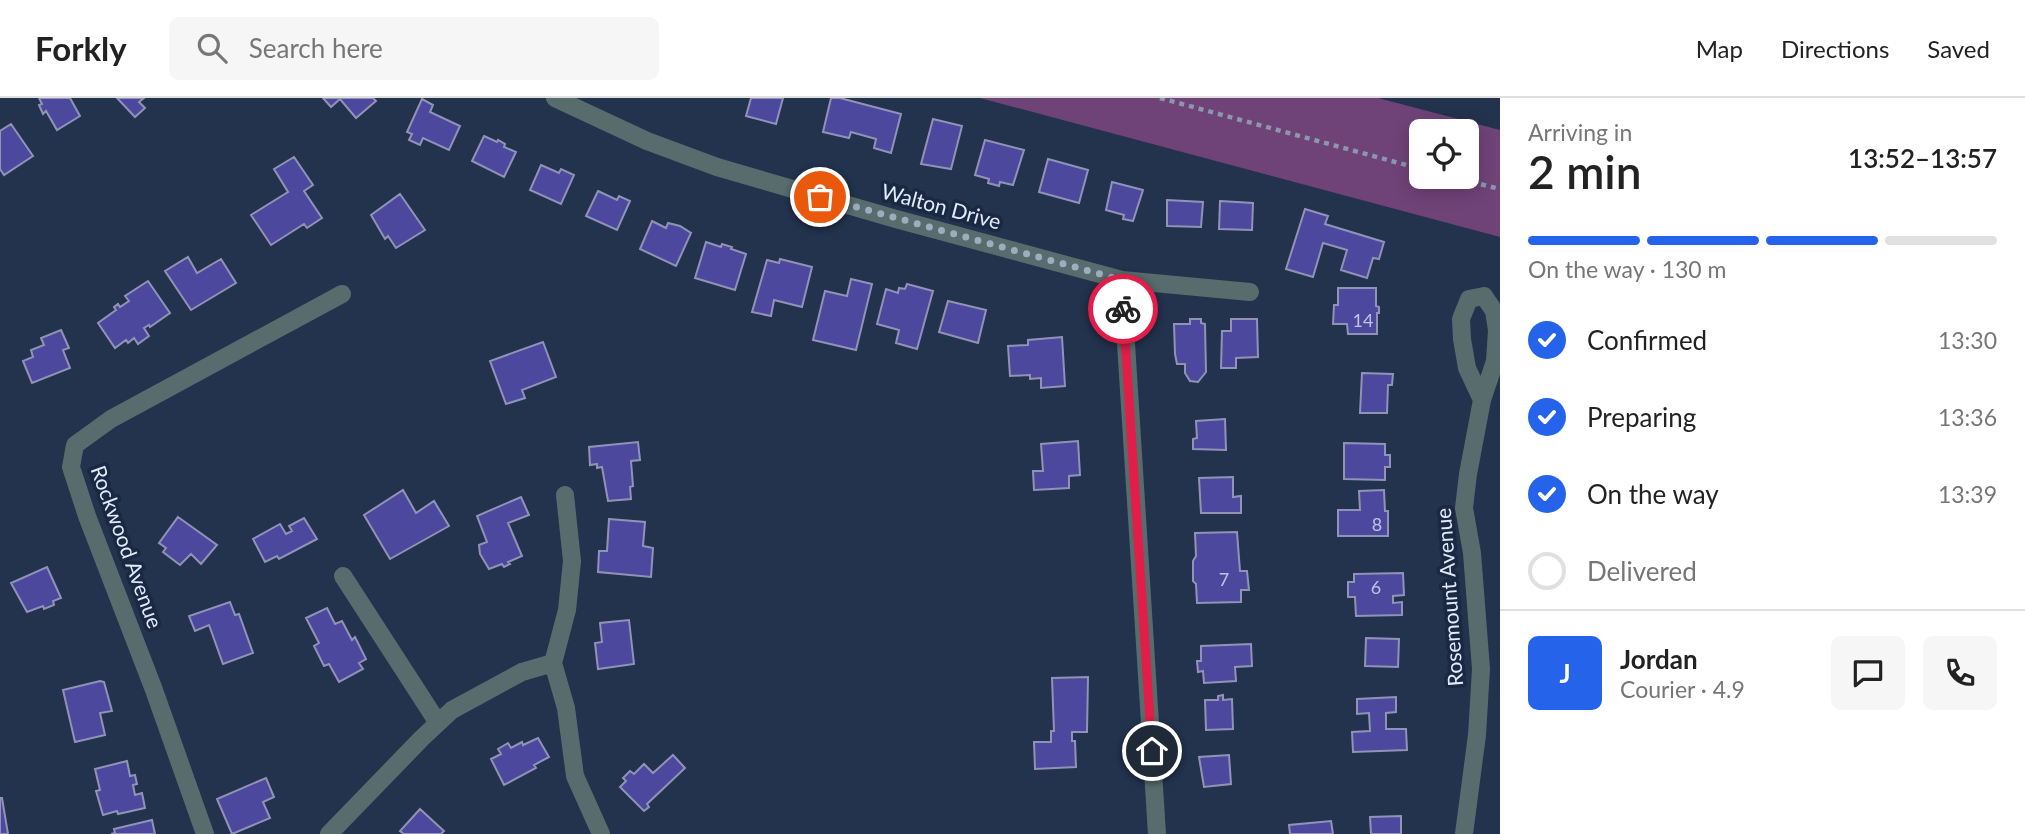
<!DOCTYPE html>
<meta charset="utf-8">
<style>
body{margin:0;font-family:Lato,sans-serif;background:#f6f6f6;color:#222;height:100vh;display:flex;flex-direction:column;font-size:26px;white-space:nowrap}
*{box-sizing:border-box;margin:0}
p{font-size:23px;color:#767676}
.icon{flex:none;width:38px;height:38px;fill:none;stroke:currentColor;stroke-width:2;stroke-linecap:round;stroke-linejoin:round}
.map{position:relative;flex:1;overflow:hidden}
.sheet{display:flex;flex-direction:column;background:#fff;width:525px}
.sheet>*{flex:none}
.controls{position:absolute;left:1409px;top:21px;display:grid;gap:14px}
.controls a{display:grid;place-items:center;width:70px;height:70px;border-radius:10px;background:#fff;box-shadow:0 4px 18px #0003;font-size:35px}
.pin{position:absolute;display:grid;place-items:center;width:60px;height:60px;color:#fff;margin:-30px;border:4px solid #fff;border-radius:50%;box-shadow:0 2px 7px #0007}
.courier{position:absolute;display:grid;place-items:center;width:70px;height:70px;margin:-35px;border:5px solid #e11d48;border-radius:50%;background:#fff;color:#222;box-shadow:0 2px 9px #0007}
.headline em{font-style:normal;font-weight:600}
.headline div{display:flex;flex-direction:column-reverse}
.headline{display:flex;align-items:center;justify-content:space-between;height:119px;padding:0 28px}
h1{font-size:46px;font-weight:600;line-height:52px}
.bar{display:grid;grid-template-columns:repeat(4,1fr);gap:10px 7px;align-content:center;height:84px;padding:0 28px}
.bar i{height:9px;border-radius:5px;background:#e0e0e0}
.bar .current{background:#2563eb}
.bar p{grid-column:span 4}
.line{display:flex;align-items:center;gap:18px;padding:0 28px;border-top:2px solid #e0e0e0}
.line div{flex:1}
.round{display:grid;place-items:center;flex:none;width:74px;height:74px;border-radius:10px;background:#f6f6f6}
ol{padding:0 28px;list-style:none}
li{display:flex;align-items:center;gap:21px;height:77px}
li p{margin-inline-start:auto}
li .icon{padding:7px;border-radius:50%;background:#2563eb;color:#fff;stroke-width:4}
li:last-child{color:#767676}
li i{width:38px;height:38px;border:4px solid #e0e0e0;border-radius:50%}
header{display:flex;align-items:center;gap:42px;box-sizing:border-box;height:98px;padding:0 35px;background:#fff;border-bottom:2px solid #e0e0e0}
header strong{font-size:33px}
nav{display:flex;gap:38px;margin-inline-start:auto;font-size:24px}
.search{width:490px;height:63px;background:#f6f6f6;display:flex;align-items:center;gap:18px;box-sizing:border-box;padding:0 24px;border-radius:10px;color:#767676;font-size:26px}
main{display:flex;flex:1;min-height:0}
.map>svg:first-child{display:block}
.green{fill:#704378;fill-rule:evenodd}
.building{fill:#4c489e;stroke:#9093b6;stroke-width:2}
.lines{fill:none;stroke-linecap:round;stroke-linejoin:round}
.path{stroke:#8a97ac;stroke-width:4.5;stroke-dasharray:5 5;stroke-linecap:butt}
.minor{stroke:#586c6d;stroke-width:18}
.done{stroke:#9fabbf;stroke-width:7;stroke-dasharray:0 12.6}
.route{stroke:#e11d48;stroke-width:9}
.labels{text-anchor:middle;stroke-width:7;stroke-linejoin:round;paint-order:stroke}
.number-label{font-size:18px;fill:#bcc3e5}
.street-label{font-size:21px;fill:#e2ecfd;stroke:#1a2842}
</style>
<header>
<strong>Forkly</strong>
<div class="search"><svg class="icon" aria-label="search" viewBox="0 0 24 24"><circle cx="10" cy="10" r="6"/><path d="M15 15l6 6"/></svg>Search here</div>
<nav><a>Map</a><a>Directions</a><a>Saved</a></nav>
</header>
<main>
<div class="map">
<svg width="1500" height="736" viewBox="0 0 1500 736">
<rect width="100%" height="100%" fill="#23324d"/>
<path class="green" d="M980 0H1378L1500 32V139ZM1421 33H1466V79H1421Z"/>
<path class="building" d="M39 0H70L80 18 57 32 46 13 43 16 39 7 42 6Z
M117 0H144L139 4 145 10 135 19Z
M323 0H373L376 3 356 20 340 1 331 9Z
M751 0H783L776 26 746 18Z
M831 0H840L901 16 891 55 874 50 876 41 851 34 849 40 823 34Z
M422 1 433 7 430 14 460 28 449 52 423 40 420 47 409 42 412 36 407 34Z
M933 21 962 28 951 71 921 66Z
M11 26 33 58 4 77 0 71V33Z
M484 38 497 44 498 42 505 46 504 49 516 54 504 79 472 63Z
M985 42 1024 52 1013 87 1000 84 999 88 988 85 989 81 975 77Z
M294 59 313 87 304 93 322 120 307 130 304 126 271 147 251 117 288 94 274 71Z
M1048 61 1088 72 1079 105 1039 94Z
M541 67 559 75 561 71 574 77 561 106 530 92Z
M1112 84 1143 92 1133 123 1123 121 1124 117 1106 112Z
M598 93 617 102 619 98 630 103 617 132 586 118Z
M400 96 425 132 396 150 388 138 385 141 371 117Z
M1167 102 1203 104 1201 129 1167 128Z
M1220 103 1253 105 1252 132 1219 131Z
M1305 111 1328 118 1325 126 1384 144 1379 161 1373 160 1367 180 1341 172 1347 152 1323 145 1313 179 1286 171Z
M652 123 666 130 668 125 680 128 691 135 676 168 640 151Z
M706 144 721 149 722 146 732 149 731 151 746 156 735 192 695 180Z
M188 159 197 175 221 161 236 185 191 212 165 173Z
M780 161 812 169 802 209 774 202 771 218 752 214 767 162 779 165Z
M851 181 872 186 856 252 813 242 825 193 847 198Z
M148 183 170 215 150 229 149 227 144 230 149 238 138 246 134 240 128 245 126 242 115 250 98 225 116 212 114 209 118 206 120 209 129 203 125 198Z
M907 186 933 193 917 251 896 245 899 232 877 226 886 191 898 195 899 190 905 191Z
M1338 190H1376V208L1379 209V215H1377V236H1348L1347 226H1333L1334 207H1338Z
M948 203 986 212 978 245 939 234Z
M1190 221H1201V225L1205 226 1206 274 1198 284 1190 283 1185 275V266H1177L1175 256 1174 226H1190Z
M1231 221H1257L1258 259 1236 260V270H1221L1222 233H1231Z
M61 232 69 250 63 252 70 270 32 285 23 263 33 259 31 252 44 247 41 240Z
M1062 239 1065 288 1041 290V280L1030 281V277L1010 278 1008 248 1028 247V242Z
M543 244 556 279 522 292 525 300 506 306 490 263Z
M1362 275 1393 276 1392 287H1388L1387 315H1360Z
M1225 321 1226 352 1193 351V341L1197 340 1196 323Z
M1078 343 1080 377 1069 378V390L1034 392 1033 373H1043L1041 346Z
M638 344 640 362 631 363 633 388 630 389 631 401 608 403 602 369 597 370V366L590 367 589 349Z
M1344 345 1385 346V357H1390V369H1385V382L1344 381Z
M1233 379V399L1241 398V415H1201L1199 380Z
M403 392 416 415 434 403 449 428 390 461 364 417Z
M1384 392 1385 413H1388V438H1338V412H1360L1359 393Z
M521 399 529 417 508 425 522 458 508 464 510 466 504 469 502 466 489 471 480 456 479 447 487 444 477 418Z
M178 419 217 447 201 466 191 456 180 467 163 454 166 450 159 445Z
M304 420 317 441 279 461 277 458 265 464 253 441 280 426 286 436 292 433 289 428Z
M609 421 645 424 643 448 653 450 651 479 598 474 599 453H607Z
M1237 434 1240 473H1247L1249 492H1241V504L1197 505 1196 486 1193 483V463L1196 458 1195 435Z
M47 469 61 500 53 503 54 507 44 511 43 508 27 514 11 485Z
M1403 475 1404 497 1393 498V505L1402 504V517L1356 518 1355 499H1348V484H1354V476Z
M230 504 235 517 239 516 253 555 223 566 209 527 195 533 189 518Z
M327 510 335 526 342 523 352 542 355 539 366 561 359 565 363 571 339 584 329 566 324 568 314 548 319 545 306 520Z
M629 522 634 566 598 571 595 545 602 544 600 525Z
M1366 540 1399 541 1398 569 1365 568Z
M1251 546 1252 568 1235 569 1236 583 1204 585 1203 573 1198 574 1197 563H1201V548Z
M1088 579 1087 634H1072V643H1075L1076 669 1035 671 1034 644H1051V633H1054L1052 580Z
M100 583 104 584 112 613 100 615 105 637 75 644 63 592Z
M1223 597V602L1232 601 1233 631 1206 632 1205 602H1218V598Z
M1396 599V614L1386 615V631H1406L1407 652 1353 654 1352 634 1370 633 1369 615 1357 616V601Z
M538 640 549 659 534 667 536 670 504 687 491 661 501 656 498 651 508 645 511 650 522 644 523 647Z
M673 657 685 670 647 706 649 709 644 713 620 689 626 683 623 680 630 673 634 676 644 666 653 675Z
M1229 657 1231 686 1204 689 1199 659Z
M127 663 130 678 135 677 137 686 133 687 135 697 142 695 145 710 118 716 117 713 103 717 96 693 100 692 95 671Z
M266 680 274 699 263 704 270 720 232 736 217 701Z
M0 700H2L8 736H0Z
M420 711 444 733 441 736H404L400 733Z
M1401 718V736H1371L1370 719Z
M152 722 155 736H111L115 735 114 731Z
M1331 723 1333 736H1290L1289 727Z"/>
<g class="lines">
<path class="path" d="M1160 0 1421 71
M1452 79 1500 91"/>
<path class="minor" d="M555 0 647 43 717 69 896 121 1122 182 1250 194
M1122 182 1157 736
M565 397 572 463 567 512 553 565 566 610 575 678 601 736
M343 478 438 625
M205 736 154 592 87 418 71 369 75 347 111 321 342 196
M329 736 422 640 452 612 522 574 553 565
M1464 736 1477 637 1481 571 1472 455 1464 410 1468 376 1482 302 1495 263 1497 232 1494 213 1484 198 1469 201 1461 221 1462 241 1467 270 1482 302"/>
</g>
<g class="lines">
<path class="done" d="M820 99 1122 182 1123 211"/>
<path class="route" d="M1123 211 1152 653"/>
</g>
<g class="labels">
<g class="number-label">
<text x="1363" y="229">14</text>
<text x="1377" y="433">8</text>
<text x="1224" y="488">7</text>
<text x="1376" y="496">6</text>
</g>
<g class="street-label">
<text transform="translate(941 109) rotate(15)" y="7">Walton Drive</text>
<text transform="translate(126 449) rotate(70)" y="7">Rockwood Avenue</text>
<text transform="translate(1450 499) rotate(-94)" y="7">Rosemount Avenue</text>
</g>
</g>
</svg>
<div class="controls">
<a><svg class="icon" aria-label="locate" viewBox="0 0 24 24"><circle cx="12" cy="12" r="6"/><path d="M12 2v4M12 18v4M2 12h4M18 12h4"/></svg></a>
</div>
<div class="pin" style="left:820px;top:99px;background:#ea580c"><svg class="icon" aria-label="bag" viewBox="0 0 24 24"><path d="M5 8h14l-1 12H6zM9 8a3 3 0 0 1 6 0"/></svg></div>
<div class="pin" style="left:1152px;top:653px;background:#1f2937"><svg class="icon" aria-label="home" viewBox="0 0 24 24"><path d="M3 11l9-7 9 7M6 9v11h12V9"/></svg></div>
<div class="courier" style="left:1123px;top:211px"><svg class="icon" aria-label="bike" viewBox="0 0 24 24"><circle cx="6" cy="16" r="4"/><circle cx="18" cy="16" r="4"/><path d="M6 16l4-8h5l3 8M10 8l3 8H6M13 5h3"/></svg></div>
</div>
<section class="sheet">
<div class="headline"><div><h1>2 min</h1><p>Arriving in</p></div><em>13:52–13:57</em></div>
<div class="bar"><i class="current"></i><i class="current"></i><i class="current"></i><i></i><p>On the way · 130 m</p></div>
<ol>
<li><svg class="icon" aria-label="check" viewBox="0 0 24 24"><path d="M5 12l5 5 9-10"/></svg>Confirmed<p>13:30</p></li>
<li><svg class="icon" aria-label="check" viewBox="0 0 24 24"><path d="M5 12l5 5 9-10"/></svg>Preparing<p>13:36</p></li>
<li><svg class="icon" aria-label="check" viewBox="0 0 24 24"><path d="M5 12l5 5 9-10"/></svg>On the way<p>13:39</p></li>
<li><i></i>Delivered</li>
</ol>
<div class="line" style="height:126px"><b class="round" style="background:#2563eb;color:#fff">J</b><div><b>Jordan</b><p>Courier · 4.9</p></div><a class="round"><svg class="icon" aria-label="chat" viewBox="0 0 24 24"><path d="M4 5h16v11H9l-5 4z"/></svg></a><a class="round"><svg class="icon" aria-label="phone" viewBox="0 0 24 24"><path d="M5 4h4l2 5-3 2q2 4 5 5l2-3 5 2v4C11 20 4 13 5 4z"/></svg></a></div>
</section>
</main>
